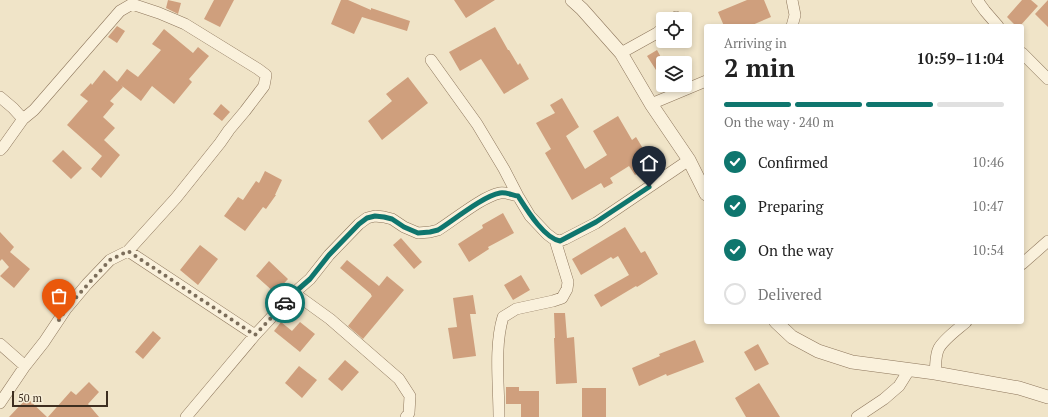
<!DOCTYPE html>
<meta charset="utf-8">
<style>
body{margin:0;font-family:"PT Serif",serif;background:#f2f2f2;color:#222;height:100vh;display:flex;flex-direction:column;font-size:15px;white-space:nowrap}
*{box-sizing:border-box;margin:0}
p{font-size:13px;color:#767676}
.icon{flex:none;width:22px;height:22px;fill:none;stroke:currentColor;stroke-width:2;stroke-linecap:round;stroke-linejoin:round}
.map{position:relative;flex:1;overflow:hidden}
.side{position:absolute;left:704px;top:24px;width:320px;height:300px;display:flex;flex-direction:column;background:#fff;border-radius:4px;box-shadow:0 2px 6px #0003}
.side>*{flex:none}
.controls{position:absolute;left:656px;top:12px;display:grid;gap:8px}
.controls a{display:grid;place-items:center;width:36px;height:36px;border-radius:4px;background:#fff;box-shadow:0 2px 6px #0003;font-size:20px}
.scale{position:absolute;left:12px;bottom:10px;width:96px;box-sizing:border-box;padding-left:4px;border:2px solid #3d2e20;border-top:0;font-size:11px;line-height:14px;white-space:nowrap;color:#3d2e20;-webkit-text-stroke:3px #f7eed8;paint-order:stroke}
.pin{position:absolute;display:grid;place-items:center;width:34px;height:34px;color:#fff;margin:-41px -17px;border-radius:50% 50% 50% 0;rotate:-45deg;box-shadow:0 0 4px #0007}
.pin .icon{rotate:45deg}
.courier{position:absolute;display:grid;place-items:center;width:40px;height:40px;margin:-20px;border:3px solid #0f766e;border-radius:50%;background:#fff;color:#222;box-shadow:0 1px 5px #0007}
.headline em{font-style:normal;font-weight:700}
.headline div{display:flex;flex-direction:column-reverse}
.headline{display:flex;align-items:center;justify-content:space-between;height:68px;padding:0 20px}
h1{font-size:26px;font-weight:700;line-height:30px}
.bar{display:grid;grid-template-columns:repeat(4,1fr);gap:6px 4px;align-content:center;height:48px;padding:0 20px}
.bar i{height:5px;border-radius:3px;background:#e0e0e0}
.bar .on{background:#0f766e}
.bar p{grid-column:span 4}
ol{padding:0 20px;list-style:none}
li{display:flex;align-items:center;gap:12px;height:44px}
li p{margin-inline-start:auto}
li .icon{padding:4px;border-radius:50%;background:#0f766e;color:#fff;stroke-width:4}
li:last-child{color:#767676}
li i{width:22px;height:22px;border:2px solid #e0e0e0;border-radius:50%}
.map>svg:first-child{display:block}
.building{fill:#cf9f7d}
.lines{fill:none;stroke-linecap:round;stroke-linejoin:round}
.minor-casing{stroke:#8d765c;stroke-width:12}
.tertiary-casing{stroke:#8d765c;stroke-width:14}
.minor{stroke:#faf1dc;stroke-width:11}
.tertiary{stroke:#faf1dc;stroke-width:13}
.done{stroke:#7c6e5b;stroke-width:4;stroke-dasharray:0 7.2}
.route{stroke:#0f766e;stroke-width:5}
</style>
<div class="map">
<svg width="1048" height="417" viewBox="0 0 1048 417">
<rect width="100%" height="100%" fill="#f0e4c8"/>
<path class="building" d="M168 0 181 3 178 14 166 8Z
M214 0H234L220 27 204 19Z
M341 0H348L371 10V8L410 21 407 31 362 17 354 34 331 24Z
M454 0H495L466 18Z
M747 0H764L771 17 750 26H724L718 12Z
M1022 0H1031L1038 6 1020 26H1016L1007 17Z
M1048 0V27L1035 14Z
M117 26 125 31 117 43 108 37Z
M495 27 508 50H509L518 65 520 63 529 79 504 94 481 59 460 71 449 52Z
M164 29 193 53 198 47 209 56 189 79 192 82 174 104 152 86 141 101 117 82 127 69 138 77 161 50 152 44Z
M657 50 663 61V64L656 70 647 56Z
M104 70 123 87 110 101 114 104 103 117 115 128 104 140 120 155 101 178 91 169 102 156 67 125 88 101 80 95 91 83 92 85Z
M408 77 428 103 382 140 368 121 392 101 386 94Z
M562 98 579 127 566 136 585 169 607 155 593 131 618 116 632 140 636 137 653 165 635 175 629 166 610 178 613 183 604 188 601 183 572 200 545 153 551 149 536 123 555 113 550 105Z
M221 104 230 112 222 121 213 114Z
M63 150 82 168 71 179 52 161Z
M265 171 282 180 275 195H276L266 209 263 207 245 231 224 216 238 197 243 200 256 181 259 183Z
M503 213 514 233 488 247 489 249 469 262 458 244 483 228 482 225Z
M625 227 641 253 645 251 658 274 637 287 636 286 601 307 594 295 629 275 618 256 613 259 611 257 581 275 572 259Z
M0 232 14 247 10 252 30 269 14 288 0 276 9 267 2 259 0 261Z
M401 238 422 262 414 269 393 245Z
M200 245 218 259 198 285 180 270Z
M347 260 379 286 387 276 404 290 363 339 348 326 372 296 371 295V294L340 268Z
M269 261 288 279 275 293 256 276Z
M521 275 530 290 513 300 504 285Z
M473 295 476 314H470L476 356 453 359 448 328 457 327 453 298Z
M554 313H565L567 338 574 337 577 383 556 384 554 338H555Z
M281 322 292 331 300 322 315 334 300 352 274 331Z
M153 331 161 338 143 359 135 352Z
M695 340 704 362 667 376 666 374 639 386 632 368 660 356 659 354Z
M758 344 769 364 755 371 744 352Z
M345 360 359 372 342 391 328 379Z
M299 366 317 380 302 398 285 383Z
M89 382 99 392 88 404 99 417H48L71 391 76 395Z
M759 383 780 417H746L735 398Z
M506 387H519V391H539V417H521V404H506Z
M582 388H606V417H582Z
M27 398 47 417H9Z"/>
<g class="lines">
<g class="minor-casing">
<path id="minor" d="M977 0 985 11 998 26
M673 19 676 17
M792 26 795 15 792 0
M621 53 657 33 663 28
M1022 53 1048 79
M431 60 477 124 504 169 518 196 530 216 547 234 555 240 560 241 565 239 596 223 689 160
M0 97 13 108 23 119
M651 104 706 81
M0 150 3 147 23 119 34 110 120 11 132 4 159 13 185 24 258 69 266 75 264 86 245 111 229 130 220 143 176 198 128 251
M1022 264 1048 241
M294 293 310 279 329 255 359 224 367 218 375 216 384 217 392 219 404 227 418 233 430 232 438 230C454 220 483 196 500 193 506 192 512 195 518 196
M0 344 25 366
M935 373C936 366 935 355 939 348 944 339 958 329 966 322
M0 403 25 366 44 342 66 309 87 284 110 260 128 251 255 335
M186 417 255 335 294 293 330 319 399 379 410 396 409 413 406 417
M499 417C499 385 494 347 503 317L516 309 553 301 562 298 567 289 568 282 555 240
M857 417 884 399 899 386 909 370"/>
</g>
<g class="tertiary-casing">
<path id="tertiary" d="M572 0 582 9 621 53 651 104 689 160 706 194
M776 322 792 337 818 351 852 362 935 373 1019 388 1048 397"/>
</g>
<use href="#minor" class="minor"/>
<use href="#tertiary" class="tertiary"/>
</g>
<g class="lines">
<path class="done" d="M59 320 66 309 80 293 110 260 128 251 255 335 285 303"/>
<path class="route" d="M285 303 294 293 310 279 329 255 359 224 367 218 375 216 384 217 392 219 404 227 418 233 430 232 438 230C454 220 483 196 500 193 506 192 512 195 518 196 527 210 544 238 560 241L596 222 649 187"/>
</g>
</svg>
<div class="controls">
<a><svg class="icon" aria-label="locate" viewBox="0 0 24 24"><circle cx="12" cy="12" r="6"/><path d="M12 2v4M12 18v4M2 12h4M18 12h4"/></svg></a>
<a><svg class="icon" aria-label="layers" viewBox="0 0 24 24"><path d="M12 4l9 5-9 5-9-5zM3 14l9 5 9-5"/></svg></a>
</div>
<div class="scale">50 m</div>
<div class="pin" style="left:59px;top:320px;background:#ea580c"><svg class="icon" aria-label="bag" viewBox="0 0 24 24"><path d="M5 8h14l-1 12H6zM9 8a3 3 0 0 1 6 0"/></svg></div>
<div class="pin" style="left:649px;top:187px;background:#1f2937"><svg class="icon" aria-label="home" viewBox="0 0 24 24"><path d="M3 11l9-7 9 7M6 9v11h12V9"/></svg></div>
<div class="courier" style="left:285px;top:303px"><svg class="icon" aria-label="car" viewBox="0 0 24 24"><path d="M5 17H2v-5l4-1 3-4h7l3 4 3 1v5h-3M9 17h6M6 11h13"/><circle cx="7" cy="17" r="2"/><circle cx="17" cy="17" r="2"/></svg></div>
<section class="side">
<div class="headline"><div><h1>2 min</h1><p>Arriving in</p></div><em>10:59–11:04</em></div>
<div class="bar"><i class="on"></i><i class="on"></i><i class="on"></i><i></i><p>On the way · 240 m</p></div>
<ol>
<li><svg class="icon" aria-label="check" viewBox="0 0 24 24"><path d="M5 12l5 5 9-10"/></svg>Confirmed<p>10:46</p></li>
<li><svg class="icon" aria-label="check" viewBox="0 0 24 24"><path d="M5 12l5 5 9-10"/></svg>Preparing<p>10:47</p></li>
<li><svg class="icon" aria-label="check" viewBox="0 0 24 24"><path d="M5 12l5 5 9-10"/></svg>On the way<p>10:54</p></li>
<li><i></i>Delivered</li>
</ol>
</section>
</div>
